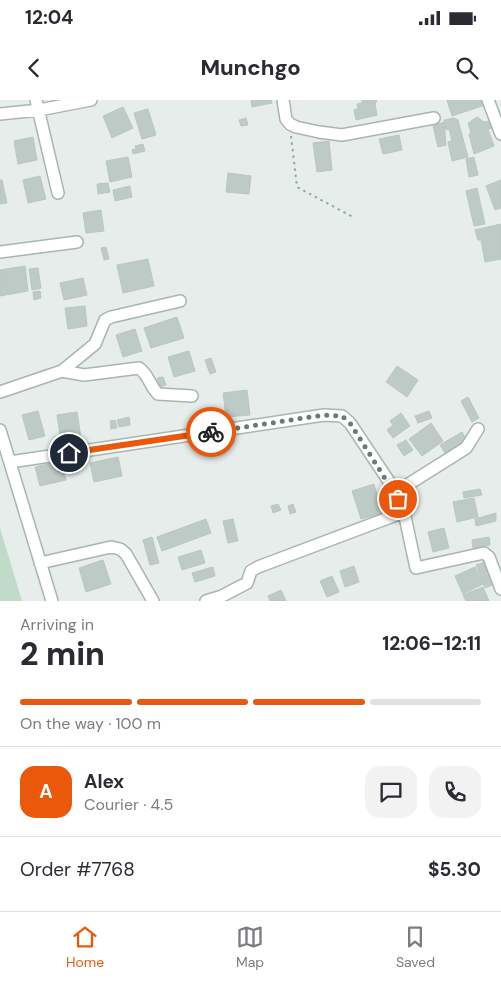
<!DOCTYPE html>
<meta charset="utf-8">
<style>
body{margin:0;font-family:"DM Sans",sans-serif;background:#f2f2f3;color:#2b2b33;height:100vh;display:flex;flex-direction:column;font-size:19px;white-space:nowrap}
*{box-sizing:border-box;margin:0}
p{font-size:16px;color:#7c7c81}
.icon{flex:none;width:28px;height:28px;fill:none;stroke:currentColor;stroke-width:2;stroke-linecap:round;stroke-linejoin:round}
.map{position:relative;height:501px;overflow:hidden}
.sheet{display:flex;flex-direction:column;background:#fff;flex:1}
.sheet>*{flex:none}
.pin{position:absolute;display:grid;place-items:center;width:42px;height:42px;color:#fff;margin:-21px;border:2px solid #fff;border-radius:50%;box-shadow:0 1px 5px #0007}
.courier{position:absolute;display:grid;place-items:center;width:50px;height:50px;margin:-25px;border:4px solid #ea580c;border-radius:50%;background:#fff;color:#222;box-shadow:0 1px 6px #0007}
.overview em{font-style:normal;font-weight:800}
.overview div{display:flex;flex-direction:column-reverse}
.overview{display:flex;align-items:center;justify-content:space-between;height:85px;padding:0 20px}
h1{font-size:32px;font-weight:800;line-height:38px}
.bar{display:grid;grid-template-columns:repeat(4,1fr);gap:8px 5px;align-content:center;height:60px;padding:0 20px}
.bar i{height:6px;border-radius:4px;background:#e1e1e2}
.bar .on{background:#ea580c}
.bar p{grid-column:span 4}
.line{display:flex;align-items:center;gap:12px;padding:0 20px;border-top:1px solid #e1e1e2}
.line div{flex:1}
.round{display:grid;place-items:center;flex:none;width:52px;height:52px;border-radius:15px;background:#f2f2f3}
.status{display:flex;justify-content:space-between;align-items:center;height:35px;padding:0 25px;background:#fff;direction:ltr}
.status svg{height:14px;fill:currentColor}
header{display:flex;justify-content:space-between;align-items:center;height:65px;padding:0 20px;background:#fff;font-size:22px;font-weight:800}
.dock{display:flex;justify-content:space-around;align-items:center;height:70px;border-top:1px solid #e1e1e2;background:#fff;font-size:14px;color:#7c7c81}
.dock a{display:grid;justify-items:center;gap:2px}
.dock .on{color:#ea580c}
.map>svg:first-child{display:block}
.green{fill:#c1dbc9}
.building{fill:#becac6;stroke:#b9c6c1}
.lines{fill:none;stroke-linecap:round;stroke-linejoin:round}
.street-casing{stroke:#a9b5b1;stroke-width:14}
.path{stroke:#8aada3;stroke-width:2;stroke-dasharray:2.5 4;stroke-linecap:butt}
.street{stroke:#fff;stroke-width:11}
.done{stroke:#697b76;stroke-width:5;stroke-dasharray:0 9}
.route{stroke:#ea580c;stroke-width:6}
</style>
<div class="status"><b>12:04</b><svg viewBox="0 0 49 12"><path d="M0 12V9h3v3zM5 12V6h3v6zM10 12V3h3v9zM15 12V0h3v12zM26 1h20v11H26zM47 4h2v5h-2z"/></svg></div>
<header><svg class="icon" aria-label="back" viewBox="0 0 24 24"><path d="M15 5l-7 7 7 7"/></svg>Munchgo<svg class="icon" aria-label="search" viewBox="0 0 24 24"><circle cx="10" cy="10" r="6"/><path d="M15 15l6 6"/></svg></header>
<div class="map">
<svg width="501" height="501" viewBox="0 0 501 501">
<rect width="100%" height="100%" fill="#e6edea"/>
<path class="green" d="M0 428 22 501H0Z"/>
<path class="building" d="M251 0H271L272 3 252 7Z
M362 0H377L375 4 377 15 356 20 354 10 358 9 357 4 362 3Z
M447 0H484L485 5 452 16Z
M123 7 133 28 112 38 103 16Z
M148 9 156 35 142 39 134 13Z
M477 17 484 22 490 21 492 28 488 29 494 46 474 54 469 34 471 33 468 23Z
M246 18 248 25 241 26 239 20Z
M454 18 458 20 468 57 452 61 448 42 452 41 449 29 446 30 444 20Z
M444 22 446 45 438 47 433 26Z
M399 35 402 50 383 54 379 39Z
M33 37 37 60 18 64 14 41Z
M329 41 332 70 317 72 313 43Z
M143 44 145 51 133 54 132 50 136 49 135 46Z
M128 57 132 77 110 82 106 61Z
M474 57 478 75 469 77 466 59Z
M228 73 251 76 249 94 226 92Z
M40 76 46 99 28 103 23 80Z
M0 80H2L7 103 0 104Z
M501 80V108L495 110 486 86Z
M108 83 110 92 98 94 97 84Z
M130 86 132 97 115 101 113 90Z
M477 88 485 124 474 126 466 91Z
M101 110 104 131 86 133 83 113Z
M501 124V159L485 162 481 140H478L475 130Z
M106 147 109 159 104 160 101 148Z
M148 159 154 186 123 193 117 165Z
M25 166 28 191 0 196V170Z
M38 168 41 188 32 190 29 169Z
M83 178 87 195 64 200 60 183Z
M40 191 41 198 34 200 33 192Z
M85 206 87 226 68 229 65 208Z
M177 217 184 238 151 248 144 228Z
M135 229 142 251 123 257 116 235Z
M189 251 195 271 174 277 168 257Z
M211 258 216 272 210 274 205 260Z
M397 266 418 280 407 297 386 282Z
M163 277 166 285 160 287 157 278Z
M247 290 250 315 226 317 223 293Z
M468 297 479 318 472 322 461 301Z
M38 311 45 336 29 340 22 315Z
M429 311 432 318 418 323 415 316Z
M77 312 81 338 61 341 57 315Z
M401 313 410 326 393 338 387 330 393 325 390 321Z
M129 317 130 325 119 327 117 320Z
M209 319 210 327 189 331 188 323Z
M115 320 117 328 111 329 110 321Z
M431 323 443 341 422 356 409 339Z
M462 332 467 341 445 353 440 345Z
M406 340 413 350 404 356 397 345Z
M118 357 122 376 94 382 90 363Z
M61 361 66 380 40 386 35 367Z
M374 384 382 413 361 419 352 391Z
M480 389 482 395 464 398 463 392Z
M474 398 478 417 457 422 453 402Z
M278 404 281 410 273 413 271 406Z
M293 404 296 412 290 414 288 406Z
M496 413V421L476 426 475 419Z
M206 419 211 433 162 451 157 437Z
M233 419 238 441 228 443 223 421Z
M444 428 449 448 433 452 428 432Z
M152 437 159 463 150 465 143 440Z
M489 437 490 445 473 448 472 440Z
M201 450 205 463 182 470 178 457Z
M103 460 111 484 86 492 79 468Z
M488 461 497 483 485 488 476 465Z
M354 466 359 482 345 487 340 471Z
M213 467 215 476 195 482 192 473Z
M475 467 483 484 463 494 455 476Z
M332 476 339 492 327 497 320 481Z
M483 487 489 501H466L463 495Z
M281 490 286 501H270L268 496Z"/>
<g class="lines">
<g class="street-casing">
<path id="street" d="M36 0 58 93
M283 0 286 19 290 24 296 27 319 32 342 35 434 18
M488 0 501 34
M0 14 39 10 91 0
M0 152 77 142
M62 271 84 275 139 268C149 275 149 285 158 294L192 296
M0 292 62 271 95 244 105 220 111 217 180 201
M0 330 52 501
M10 362 324 315 342 316 350 323 396 392 404 412 416 468 484 453 489 457 501 489
M396 392 466 348 478 329
M40 463 111 447 120 449 126 454 153 501
M206 501 222 496 247 483 251 471 258 467 404 412"/>
</g>
<path class="path" d="M291 36 297 87 353 117"/>
<use href="#street" class="street"/>
</g>
<g class="lines">
<path class="done" d="M211 332 324 315 342 316 350 323 398 399"/>
<path class="route" d="M69 353 211 332"/>
</g>
</svg>
<div class="pin" style="left:398px;top:399px;background:#ea580c"><svg class="icon" aria-label="bag" viewBox="0 0 24 24"><path d="M5 8h14l-1 12H6zM9 8a3 3 0 0 1 6 0"/></svg></div>
<div class="pin" style="left:69px;top:353px;background:#1f2937"><svg class="icon" aria-label="home" viewBox="0 0 24 24"><path d="M3 11l9-7 9 7M6 9v11h12V9"/></svg></div>
<div class="courier" style="left:211px;top:332px"><svg class="icon" aria-label="bike" viewBox="0 0 24 24"><circle cx="6" cy="16" r="4"/><circle cx="18" cy="16" r="4"/><path d="M6 16l4-8h5l3 8M10 8l3 8H6M13 5h3"/></svg></div>
</div>
<section class="sheet">
<div class="overview"><div><h1>2 min</h1><p>Arriving in</p></div><em>12:06–12:11</em></div>
<div class="bar"><i class="on"></i><i class="on"></i><i class="on"></i><i></i><p>On the way · 100 m</p></div>
<div class="line" style="height:90px"><b class="round" style="background:#ea580c;color:#fff">A</b><div><b>Alex</b><p>Courier · 4.5</p></div><a class="round"><svg class="icon" aria-label="chat" viewBox="0 0 24 24"><path d="M4 5h16v11H9l-5 4z"/></svg></a><a class="round"><svg class="icon" aria-label="phone" viewBox="0 0 24 24"><path d="M5 4h4l2 5-3 2q2 4 5 5l2-3 5 2v4C11 20 4 13 5 4z"/></svg></a></div>
<div class="line" style="height:65px"><div>Order #7768</div><b>$5.30</b></div>
</section>
<nav class="dock">
<a class="on"><svg class="icon" aria-label="home" viewBox="0 0 24 24"><path d="M3 11l9-7 9 7M6 9v11h12V9"/></svg>Home</a>
<a><svg class="icon" aria-label="map" viewBox="0 0 24 24"><path d="M3 6l6-2 6 2 6-2v14l-6 2-6-2-6 2zM9 4v14M15 6v14"/></svg>Map</a>
<a><svg class="icon" aria-label="saved" viewBox="0 0 24 24"><path d="M7 4h10v16l-5-4-5 4z"/></svg>Saved</a>
</nav>
